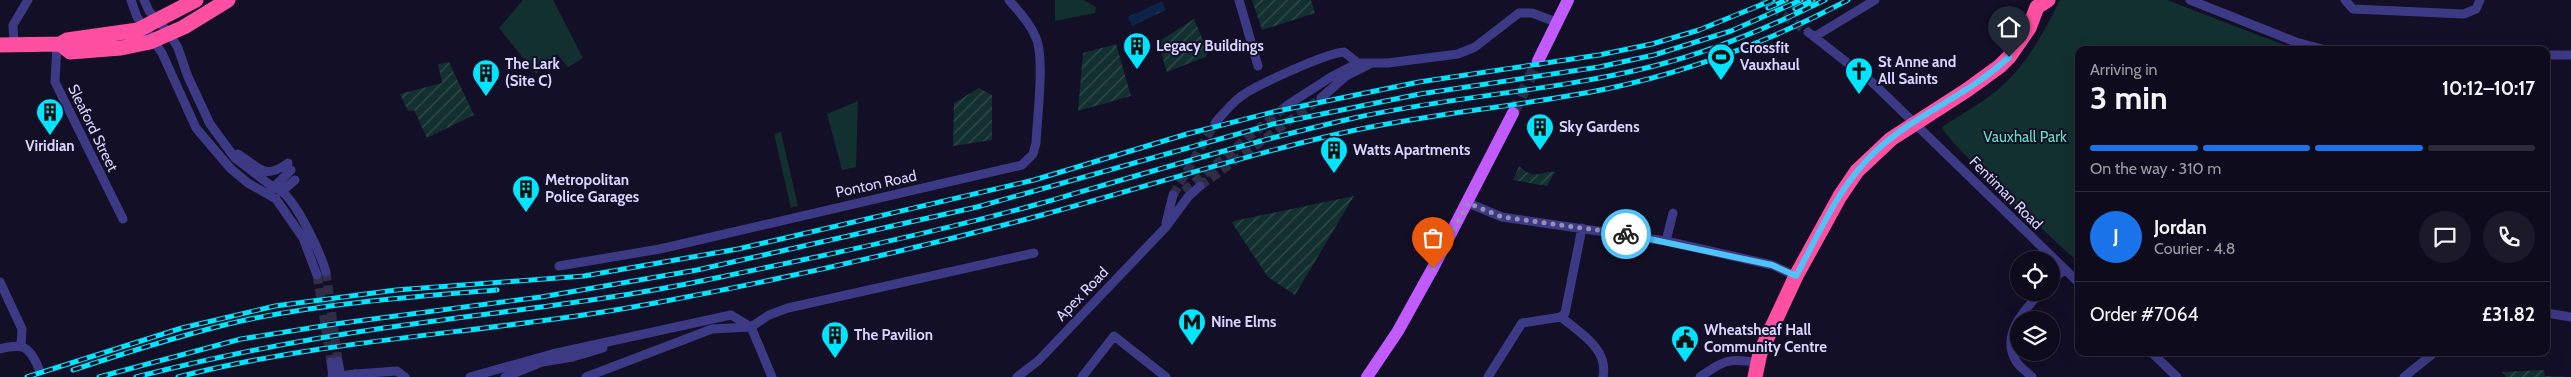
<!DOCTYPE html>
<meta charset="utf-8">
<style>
body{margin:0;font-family:Cabin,sans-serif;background:#1c1929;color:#f1f3f6;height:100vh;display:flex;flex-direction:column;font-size:19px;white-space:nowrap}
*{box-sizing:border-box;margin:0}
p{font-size:16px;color:#9b9ba3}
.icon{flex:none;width:28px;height:28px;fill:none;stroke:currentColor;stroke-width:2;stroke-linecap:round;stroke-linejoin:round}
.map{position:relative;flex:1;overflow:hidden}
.side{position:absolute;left:2075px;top:46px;width:475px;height:310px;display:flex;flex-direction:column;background:#0e0b1c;border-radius:10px;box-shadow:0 5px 20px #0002,0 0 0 1px #2e2b3b}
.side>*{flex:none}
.tools{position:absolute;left:2010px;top:251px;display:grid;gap:10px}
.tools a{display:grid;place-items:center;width:50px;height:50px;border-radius:50%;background:#0e0b1c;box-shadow:0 5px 20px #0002,0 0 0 1px #2e2b3b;font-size:25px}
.pin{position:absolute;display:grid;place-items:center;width:42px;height:42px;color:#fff;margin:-51px -21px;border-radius:50% 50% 50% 0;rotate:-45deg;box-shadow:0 0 5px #0007}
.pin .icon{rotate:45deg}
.courier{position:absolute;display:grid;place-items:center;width:50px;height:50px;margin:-25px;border:4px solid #4fc3f7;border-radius:50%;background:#fff;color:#222;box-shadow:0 1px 6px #0007}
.overview em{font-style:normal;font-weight:800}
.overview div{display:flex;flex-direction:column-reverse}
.overview{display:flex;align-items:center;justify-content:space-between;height:85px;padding:0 15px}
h1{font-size:32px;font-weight:800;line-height:38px}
.bar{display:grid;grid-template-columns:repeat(4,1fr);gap:8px 5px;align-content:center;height:60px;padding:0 15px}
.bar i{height:6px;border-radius:4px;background:#2e2b3b}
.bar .active{background:#1a73e8}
.bar p{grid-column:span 4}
.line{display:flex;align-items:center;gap:12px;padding:0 15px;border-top:1px solid #2e2b3b}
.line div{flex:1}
.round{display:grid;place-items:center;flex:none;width:52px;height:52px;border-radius:26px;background:#1c1929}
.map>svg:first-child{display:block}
.green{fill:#12302f}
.garden{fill:url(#garden-furrows)}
.water{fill:url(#water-ripples)}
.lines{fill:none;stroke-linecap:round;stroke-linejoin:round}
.street-tunnel{stroke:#312d47;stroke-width:9;stroke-dasharray:9 4.5;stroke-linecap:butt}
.primary-tunnel{stroke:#312d47;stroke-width:12;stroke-dasharray:12 6;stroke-linecap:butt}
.street{stroke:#3d3a85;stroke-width:9}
.primary{stroke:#c25bff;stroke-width:12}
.highway{stroke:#ff4fa3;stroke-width:15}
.rail-casing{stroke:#00e5ff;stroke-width:5}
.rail{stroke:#130f26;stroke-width:3;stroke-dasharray:9;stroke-linecap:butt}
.street-bridge{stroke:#3d3a85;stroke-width:9}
.done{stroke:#948fb3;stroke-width:5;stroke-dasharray:0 9}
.route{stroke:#4fc3f7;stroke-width:6}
.labels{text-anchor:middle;stroke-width:4;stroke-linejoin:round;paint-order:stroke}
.poi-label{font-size:15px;font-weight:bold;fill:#d9d4ff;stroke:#130f26;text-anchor:start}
.street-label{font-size:15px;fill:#d9d4ff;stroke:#130f26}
.park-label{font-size:15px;fill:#5fe0c0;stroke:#130f26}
</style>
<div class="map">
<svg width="2571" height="377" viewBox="0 0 2571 377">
<defs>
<pattern id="garden-furrows" width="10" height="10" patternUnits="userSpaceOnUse" patternTransform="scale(1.25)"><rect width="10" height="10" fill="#12302f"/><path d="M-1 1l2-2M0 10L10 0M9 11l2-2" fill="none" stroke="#344d4e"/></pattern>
<pattern id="water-ripples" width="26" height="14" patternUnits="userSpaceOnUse" patternTransform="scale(1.25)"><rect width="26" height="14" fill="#0c2248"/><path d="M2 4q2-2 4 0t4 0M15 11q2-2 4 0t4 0" fill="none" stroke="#2f4163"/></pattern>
</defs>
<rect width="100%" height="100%" fill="#130f26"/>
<path class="green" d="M523 0H553L583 58 568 67 557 54 536 74 499 28Z
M1055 0H1084L1096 7 1095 13 1055 21Z
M2060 0H2167L2297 50H2079V263C2060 245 1945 141 1942 127 1960 115 1980 104 1996 91 2025 68 2044 32 2060 0Z
M858 101 856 167 842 170 827 114Z
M781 132 798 206 791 208 774 134Z"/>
<path class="garden" d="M1252 0H1311L1315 13 1262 30Z
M1194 19 1208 52 1205 57 1167 72 1158 42Z
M1116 44 1131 96 1078 111 1083 53Z
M449 62 474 115 427 138 414 110 408 111 400 94 442 83 438 64Z
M979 88 992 95V140L953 146 954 103Z
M1519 166C1535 182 1542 170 1555 172L1547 186 1513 180Z
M1354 196 1295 295 1268 277 1232 223 1234 221Z
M2544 370 2545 376 2571 377H2506L2502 372Z"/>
<path class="water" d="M1162 1 1166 10 1132 26 1128 17Z"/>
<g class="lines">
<path class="street-tunnel" d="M1761 0 1808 32
M1200 186 1321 98
M1184 191 1286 106
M1173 195 1215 123
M326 272 338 361
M317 275 331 362"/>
<path class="primary-tunnel" d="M1513 113 1538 61"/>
<path class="street" d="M131 0 137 17 162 53 196 128 231 169 248 183 276 199 303 238 317 275
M144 0 149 11 169 33 178 48 188 77 210 124 235 158 274 188C292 188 321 255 326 272
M1239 0 1258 66
M2190 0 2296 42 2326 50
M2345 0 2353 9 2464 14 2476 9 2480 0
M1808 32 1873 83 2079 283
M1814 37 1875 0
M14 44 13 25 28 0
M57 45 55 82 123 219
M2546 55H2571
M1321 98 1346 76 1370 64
M1286 106 1331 77 1358 63H1388L1458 54 1475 47 1519 13H1532L1556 22
M1215 123C1223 114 1230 105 1239 98 1253 86 1327 53 1344 52L1358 63
M2546 137V149
M238 154C259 167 264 181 288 163
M271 190 291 170
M281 192 295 180
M1468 203 1502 217 1666 241 1772 265 1796 276
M1166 223 1173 195
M1666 241 1673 213
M559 266 660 249 1022 165 1033 154 1036 143C1037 119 1045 58 1036 38 1030 23 1019 12 1009 0
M0 282 22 329 21 346
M2051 282 2064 269
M2546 313 2571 317
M1561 317 1565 313 1582 228
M751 327 769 315 788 308 1034 253
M0 349C24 343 29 346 39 369
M2151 352 2177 377
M338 361 341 377
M331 362 333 377
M355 374 397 371 405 377
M470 377 552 354 731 315 751 327 772 377
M505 377 542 362 573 357 603 348
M586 377 712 329 751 327
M1017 377 1038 361 1165 228 1188 197 1200 186
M1082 377 1114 336 1166 377
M1488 377 1522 323 1561 317C1579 332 1609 349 1603 377
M1700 377C1723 361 1729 357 1758 363
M2032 377C2027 372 2019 367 2016 361 2000 335 2025 309 2041 292
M2404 377 2435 352"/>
<path class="primary" d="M1538 61 1568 0
M1367 377 1398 331 1434 266 1513 113"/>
<path class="highway" d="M60 44 70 52 121 48 150 42 184 27 228 0
M0 45 60 44 67 40 138 30 196 0
M1755 377 1760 353 1796 276 1840 196 1857 171 1891 139 1967 90 2000 66 2009 57 2029 28 2037 7 2048 0"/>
<g class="rail-casing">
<path id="rail" d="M1768 8 1786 0
M1795 9 1813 0
M73 370C128 352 184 334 241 321 325 303 411 297 497 290
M27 377 182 328 275 306 396 290 584 276 738 249 1034 180 1187 134 1273 112 1419 82 1599 55 1652 44 1699 30 1773 0
M99 377 241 339 335 324 541 297 697 270 977 207 1273 124 1420 94 1599 67 1654 55 1731 31 1801 0
M136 377C218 356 300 340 384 328 493 312 603 302 711 279 822 256 934 233 1042 203 1146 173 1249 142 1354 118 1453 96 1556 91 1654 66 1714 51 1770 27 1825 0
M178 377C335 337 497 333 655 303 785 279 915 249 1042 215 1142 188 1241 156 1342 133 1429 113 1518 107 1606 89 1691 71 1771 41 1848 0"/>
</g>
<use href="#rail" class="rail"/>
<path class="street-bridge" d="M332 377 355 374"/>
</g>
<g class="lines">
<path class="done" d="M1433 268 1468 203 1502 217 1626 234"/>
<path class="route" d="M1626 234 1772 265 1796 276C1820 232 1840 183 1878 149 1918 113 1970 94 2009 57"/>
</g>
<defs>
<g id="building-pin" transform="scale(1.4375)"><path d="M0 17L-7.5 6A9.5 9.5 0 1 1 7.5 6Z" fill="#00e5ff" stroke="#130f26"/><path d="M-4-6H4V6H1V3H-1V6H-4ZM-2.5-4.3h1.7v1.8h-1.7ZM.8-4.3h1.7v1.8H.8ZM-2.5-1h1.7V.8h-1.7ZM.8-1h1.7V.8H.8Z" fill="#111"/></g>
<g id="stadium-pin" transform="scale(1.4375)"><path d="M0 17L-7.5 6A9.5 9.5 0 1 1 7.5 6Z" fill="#00e5ff" stroke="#130f26"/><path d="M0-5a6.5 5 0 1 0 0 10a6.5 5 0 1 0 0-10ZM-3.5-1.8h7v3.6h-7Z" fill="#111"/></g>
<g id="church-pin" transform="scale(1.4375)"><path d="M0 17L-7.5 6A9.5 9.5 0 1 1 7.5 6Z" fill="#00e5ff" stroke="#130f26"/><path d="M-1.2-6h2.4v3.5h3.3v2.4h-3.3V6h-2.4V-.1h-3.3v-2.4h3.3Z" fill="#111"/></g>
<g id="metro-pin" transform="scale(1.4375)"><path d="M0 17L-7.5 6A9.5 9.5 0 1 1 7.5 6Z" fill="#00e5ff" stroke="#130f26"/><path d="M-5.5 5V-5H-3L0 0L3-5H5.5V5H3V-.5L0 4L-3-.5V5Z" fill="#111"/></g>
<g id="civic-pin" transform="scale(1.4375)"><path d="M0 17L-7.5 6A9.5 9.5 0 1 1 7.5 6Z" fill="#00e5ff" stroke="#130f26"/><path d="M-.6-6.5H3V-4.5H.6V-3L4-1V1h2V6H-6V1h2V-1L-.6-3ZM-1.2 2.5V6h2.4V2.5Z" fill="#111"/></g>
</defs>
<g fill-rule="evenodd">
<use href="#building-pin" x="1137" y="46"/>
<use href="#stadium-pin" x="1721" y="57"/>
<use href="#church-pin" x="1859" y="71"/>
<use href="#building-pin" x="486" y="73"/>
<use href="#building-pin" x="50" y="112"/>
<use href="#building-pin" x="1540" y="127"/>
<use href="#building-pin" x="1334" y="150"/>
<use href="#building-pin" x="526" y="189"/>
<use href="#metro-pin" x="1192" y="322"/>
<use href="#building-pin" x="835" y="335"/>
<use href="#civic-pin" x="1685" y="339"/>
</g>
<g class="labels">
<g class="poi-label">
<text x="1156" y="51">Legacy Buildings</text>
<text x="1740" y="53">Crossfit<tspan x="1740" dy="17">Vauxhaul</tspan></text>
<text x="1878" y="67">St Anne and<tspan x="1878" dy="17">All Saints</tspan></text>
<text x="505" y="69">The Lark<tspan x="505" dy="17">(Site C)</tspan></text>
<text x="1559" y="132">Sky Gardens</text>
<text x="50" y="151" text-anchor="middle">Viridian</text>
<text x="1353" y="155">Watts Apartments</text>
<text x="545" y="185">Metropolitan<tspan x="545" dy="17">Police Garages</tspan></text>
<text x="1211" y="327">Nine Elms</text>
<text x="1704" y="335">Wheatsheaf Hall<tspan x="1704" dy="17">Community Centre</tspan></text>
<text x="854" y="340">The Pavilion</text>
</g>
<g class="street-label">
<text transform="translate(93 128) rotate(64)" y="5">Sleaford Street</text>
<text transform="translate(876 184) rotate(-12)" y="5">Ponton Road</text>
<text transform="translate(2006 193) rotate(45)" y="5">Fentiman Road</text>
<text transform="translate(1082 294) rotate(-46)" y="5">Apex Road</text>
</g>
<g class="park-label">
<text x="2025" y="142">Vauxhall Park</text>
</g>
</g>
</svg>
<div class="tools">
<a><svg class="icon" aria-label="locate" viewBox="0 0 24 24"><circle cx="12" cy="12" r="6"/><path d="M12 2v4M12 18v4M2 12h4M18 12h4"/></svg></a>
<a><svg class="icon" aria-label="layers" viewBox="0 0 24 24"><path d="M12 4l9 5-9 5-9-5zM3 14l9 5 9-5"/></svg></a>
</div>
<div class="pin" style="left:1433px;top:268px;background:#ea580c"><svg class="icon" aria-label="bag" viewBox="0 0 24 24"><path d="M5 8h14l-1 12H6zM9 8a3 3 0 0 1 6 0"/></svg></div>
<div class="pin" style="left:2009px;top:57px;background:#1f2937"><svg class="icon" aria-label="home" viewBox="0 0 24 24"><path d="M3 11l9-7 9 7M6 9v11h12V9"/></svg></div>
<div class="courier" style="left:1626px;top:234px"><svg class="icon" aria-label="bike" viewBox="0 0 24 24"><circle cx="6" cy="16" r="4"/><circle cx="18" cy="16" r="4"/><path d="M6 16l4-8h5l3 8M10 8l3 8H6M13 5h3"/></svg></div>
<section class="side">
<div class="overview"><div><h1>3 min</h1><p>Arriving in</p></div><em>10:12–10:17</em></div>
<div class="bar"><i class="active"></i><i class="active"></i><i class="active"></i><i></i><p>On the way · 310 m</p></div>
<div class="line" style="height:90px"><b class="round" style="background:#1a73e8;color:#fff">J</b><div><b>Jordan</b><p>Courier · 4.8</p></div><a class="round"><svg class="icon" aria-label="chat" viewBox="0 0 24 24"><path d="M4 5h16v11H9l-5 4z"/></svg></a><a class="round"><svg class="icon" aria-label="phone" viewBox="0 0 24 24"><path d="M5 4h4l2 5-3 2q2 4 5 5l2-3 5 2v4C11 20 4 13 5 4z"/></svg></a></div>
<div class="line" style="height:65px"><div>Order #7064</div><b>£31.82</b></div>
</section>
</div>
